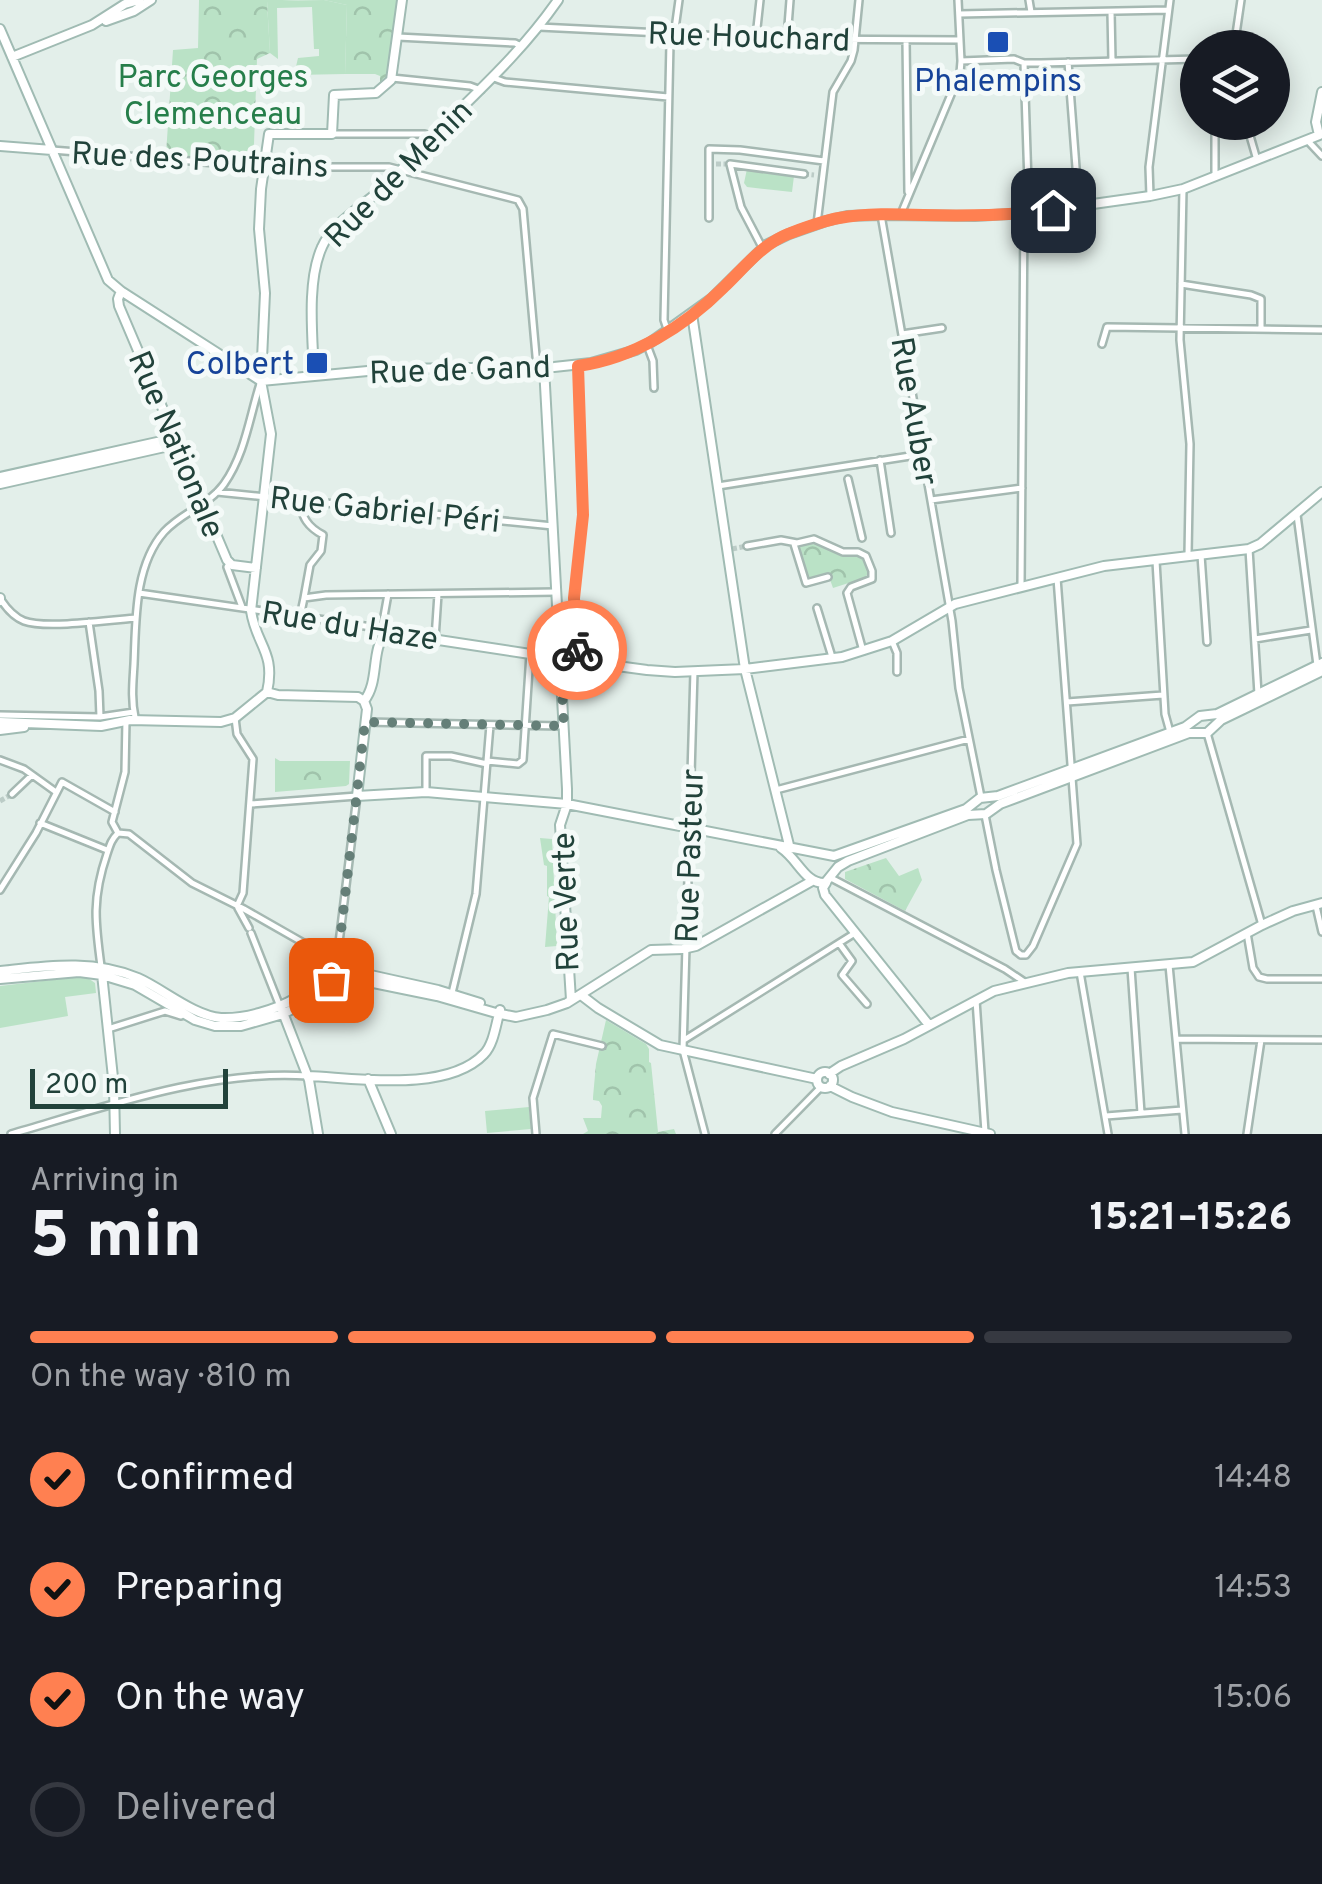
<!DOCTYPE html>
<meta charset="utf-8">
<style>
body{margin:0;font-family:Overpass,sans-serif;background:#20242c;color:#f1f3f6;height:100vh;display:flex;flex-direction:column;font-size:38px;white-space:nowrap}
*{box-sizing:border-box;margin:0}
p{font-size:32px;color:#9ea1a6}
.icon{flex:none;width:55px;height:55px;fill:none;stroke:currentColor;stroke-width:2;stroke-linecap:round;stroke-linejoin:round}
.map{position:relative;height:1134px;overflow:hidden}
.sheet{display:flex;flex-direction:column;background:#171b24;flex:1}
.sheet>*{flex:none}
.fabs{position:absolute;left:1180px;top:30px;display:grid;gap:20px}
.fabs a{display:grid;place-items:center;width:110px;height:110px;border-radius:50%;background:#171b24;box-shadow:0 5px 25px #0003;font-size:50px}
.scale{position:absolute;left:30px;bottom:25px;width:198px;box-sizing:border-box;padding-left:10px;border:5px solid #21423a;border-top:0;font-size:28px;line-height:35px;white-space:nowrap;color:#21423a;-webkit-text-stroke:8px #f4faf8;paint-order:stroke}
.pin{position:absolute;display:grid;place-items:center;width:85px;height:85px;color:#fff;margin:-42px;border-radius:20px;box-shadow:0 5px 15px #0006}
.courier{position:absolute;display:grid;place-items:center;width:100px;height:100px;margin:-50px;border:8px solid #ff8051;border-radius:50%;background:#fff;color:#222;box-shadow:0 2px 12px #0007}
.headline em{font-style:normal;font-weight:800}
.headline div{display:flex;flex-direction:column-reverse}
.headline{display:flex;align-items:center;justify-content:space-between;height:170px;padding:0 30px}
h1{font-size:65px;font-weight:800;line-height:75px}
.bar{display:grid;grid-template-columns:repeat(4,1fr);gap:15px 10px;align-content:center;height:120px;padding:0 30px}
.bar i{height:12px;border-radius:8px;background:#363941}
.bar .current{background:#ff8051}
.bar p{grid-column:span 4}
ol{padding:0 30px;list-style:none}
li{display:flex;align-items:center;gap:30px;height:110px}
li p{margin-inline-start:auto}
li .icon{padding:10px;border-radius:50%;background:#ff8051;color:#111;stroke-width:4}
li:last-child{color:#9ea1a6}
li i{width:55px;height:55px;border:5px solid #363941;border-radius:50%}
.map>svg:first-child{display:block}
.grass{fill:#bae2c6}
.forest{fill:url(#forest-crowns)}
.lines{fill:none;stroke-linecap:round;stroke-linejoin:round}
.street-tunnel{stroke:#bcccc7;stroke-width:5;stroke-dasharray:5 2.5;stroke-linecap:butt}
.street-casing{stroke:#a5b8b2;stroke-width:10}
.secondary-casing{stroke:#a0bbb3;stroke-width:12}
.street{stroke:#fff;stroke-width:5}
.secondary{stroke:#fff;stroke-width:8}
.done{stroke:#657f78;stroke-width:10;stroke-dasharray:0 18}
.route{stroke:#ff8051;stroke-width:12}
.transit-dot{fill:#1a4fb4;stroke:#f4faf8;stroke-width:4}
.labels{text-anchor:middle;stroke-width:10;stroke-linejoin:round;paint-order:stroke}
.street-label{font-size:32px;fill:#21423a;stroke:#f4faf8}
.park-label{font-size:32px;fill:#267e4a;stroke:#f4faf8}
.transit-label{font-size:32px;fill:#164399;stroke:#f4faf8}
</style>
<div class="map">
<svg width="1322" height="1134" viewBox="0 0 1322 1134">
<defs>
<pattern id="forest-crowns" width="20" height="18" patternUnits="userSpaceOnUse" patternTransform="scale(2.5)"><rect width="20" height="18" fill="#bae2c6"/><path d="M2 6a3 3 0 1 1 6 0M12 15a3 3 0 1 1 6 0" fill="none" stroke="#a0c3ab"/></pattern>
</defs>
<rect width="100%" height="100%" fill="#e3efea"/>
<path class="grass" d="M324 0 347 5 345 74 294 75 298 58 319 56V49H314L312 7 277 8 278 59 270 53 267 1Z
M747 169 794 176 792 192 747 187 744 183Z
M540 838 552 839 557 946 545 947 549 897 547 896V866L544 865Z
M85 976 95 983 96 993 65 997 68 1016 0 1028V986Z
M529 1107 531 1129 487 1133 485 1111Z"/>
<path class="forest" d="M199 0H298L267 2 270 53 257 59 254 144 250 153 240 161 166 154 173 50 198 48Z
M324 0H400L390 76 380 85V76L375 74H345L347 5Z
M814 543 841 555H860L866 560 868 574 864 578 833 588 828 574 809 579 798 547Z
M275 758 280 761H350L349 784 346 786 275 792Z
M886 858 899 876 918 868 922 880 905 911 845 879V872Z
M606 1020 646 1044 649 1049V1062L651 1063 658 1132 674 1129 676 1134H583L588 1131 583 1118H601L602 1106 599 1101 593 1100V1097L596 1064Z"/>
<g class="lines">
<path class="street-tunnel" d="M716 164H727
M804 174 814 175
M732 549 747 546
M0 801 12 794"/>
<g class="street-casing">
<path id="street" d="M958 0 961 61 1014 59 1024 63H1041L1198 59
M1029 0 1031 12
M1111 12 1112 61
M959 14 1168 10
M539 27 787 39 960 40
M398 37 515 43 521 46
M756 37 760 0
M787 39 790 0
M906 40 908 192
M1234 48 1241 0
M1068 62 1079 207
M1024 63 1029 213
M392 78 470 86 481 90
M494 78 505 82 668 97
M1246 122 1257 160
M332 134H425L432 137
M1307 140 1322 156
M52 150 264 167H389L518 200 523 209 537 367
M730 164 741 207 763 249
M730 164 804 174
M1215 174V122
M1183 189 1180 340 1190 444 1188 555
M1150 196 1149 167 1170 0
M901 214 960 73 961 61
M881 215 952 621 959 688 981 797
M709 218V149L740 150 824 161
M817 224 833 92 851 61 854 50 859 0
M1181 284 1251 295 1261 299V328
M667 329 664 320 670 42 675 29 679 0
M902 334 942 328
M1102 344 1107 327 1322 330
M647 345 653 361 654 388
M578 366 583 515 574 598 578 661
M880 460 891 533
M848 479 862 538
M718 486 923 454
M217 492 553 526
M299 500C302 518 308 527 323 535L321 551 310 565 304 598
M931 500 1022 488
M1297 515 1317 665
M794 544 806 583 828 577
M747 546 781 540 797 543 814 539 843 552H858L866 556 872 571V579L851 587 847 593 863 651
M1249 549 1258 694
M1201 555 1207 642
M1156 561 1165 714 1170 732
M229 564 227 567 242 607
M1021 585 1024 213
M139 593 346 623 377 628 384 632 383 622 388 594
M1 600C7 609 14 617 24 621 45 629 112 620 136 618
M817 608 832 657
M300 617 304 598 326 595 556 592
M89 622 99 691 100 717
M435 639 438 594
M1255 639 1311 630
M892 641 897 653V672
M694 671 683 1050 705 1134
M1067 702 1163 695
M0 715 100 717 134 712
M135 717C131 699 133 682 134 664 136 621 134 566 164 532 181 513 209 505 224 484 245 454 249 419 260 384
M235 718 237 734 253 759 243 893 237 906
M365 722 562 726
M1207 733 1262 925
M0 760 24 769 56 792
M487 761 518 764 523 760 530 654
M776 790 969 739
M426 791V756H451L487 764
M12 794 32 775
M251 804 357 796 336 967 328 983
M985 815 996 870 1016 951 1021 955H1026L1033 946 1077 844 1057 578
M40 823 107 850
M118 833 129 834 192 883 244 909 337 962
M118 833 112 822 125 772 126 720
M831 878 1005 969 1026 983
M0 890 36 833 62 782 115 812
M1316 906 1322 932
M238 908 249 928
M251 933 279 1004
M1247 933 1253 968 1259 977 1267 979H1322
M839 943 852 961 842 975 867 1004
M1169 965 1185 1134
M101 966C95 922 92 898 107 854 110 845 111 840 118 833
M1131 968 1141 1113
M1080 972 1108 1134
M452 993 476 894 490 725
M976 1000 985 1132
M108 1029 165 1011 181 1016 183 1013
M1176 1039 1322 1040
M684 1040 855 933
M1106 1116 1182 1110
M11 1134C104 1107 211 1069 308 1076
M536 1134 533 1098 553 1034 602 1046
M775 1134 821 1087
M1247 1134 1261 1040"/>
</g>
<g class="secondary-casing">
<path id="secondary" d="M106 21 134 11 151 0
M0 29 108 280 121 291 261 381
M12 57 92 25 125 4 139 0
M1319 135 1316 122 1322 92
M0 146 52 150
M121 291 118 299 119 306 227 560 232 565 256 568
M692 314 745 669 790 849
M544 367 567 789V804L560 825 571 1000
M314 376C313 339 306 282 322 247 332 223 368 203 387 184 403 169 418 151 434 135 479 90 521 53 558 0
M261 381 389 369 554 367 591 363 636 350 651 342 711 299 766 245 789 234 826 221 847 216 881 215 975 216 1029 213 1150 196 1183 189 1322 134
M0 477 175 438
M0 484 178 444
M1322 492 1260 544 1249 549 1104 566 955 604 892 641 842 657 745 669 675 672 647 670 550 657 386 632C370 651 380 681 364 701L367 709 357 796 426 792 567 804 834 856 966 809 980 798 998 796 1185 727 1200 716 1217 714 1322 663
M0 598V601
M267 692C276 652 256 645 251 611L271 434 261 381 265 293 259 229 261 189 269 134H332L334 95 376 93 391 80 402 0
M267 692 278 695 358 697 364 701
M0 722 101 726 130 720 221 722 235 718 267 692
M0 730 24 727
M781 848C798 859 805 884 825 883L838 867 848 861 968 815 986 814 1000 804 1189 733H1207L1221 720 1322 671
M826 883 823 888 825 895 929 1025
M0 971C48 966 92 959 138 978 163 989 194 1016 221 1018 245 1019 275 1010 296 998 316 986 322 969 348 970L438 990 480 1003
M102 974 114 1087 115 1134
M0 979 79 972 102 975 135 985 195 1020 215 1026H241L283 1014 306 1002 331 982 349 978 437 996 496 1013 516 1017 547 1010 567 1003 651 950 683 949 696 946 812 881
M581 995 598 1008 660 1045 817 1079
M282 1010 309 1080 318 1134
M817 1080a8 8 0 1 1 16 0a8 8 0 1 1-16 0Z
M829 1074 841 1066 904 1039 994 991 1068 973 1193 962 1262 925 1293 911 1322 903
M308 1076C356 1078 447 1093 484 1054 494 1044 496 1023 500 1010
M368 1079 391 1134
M830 1086 852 1097 892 1112 990 1134"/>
</g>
<use href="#street" class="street"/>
<use href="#secondary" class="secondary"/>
</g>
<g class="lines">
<path class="done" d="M331 980 336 970 339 949 365 722 564 726 560 658 578 661 577 650"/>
<path class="route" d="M577 650 574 598 583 515 578 366C634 358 684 327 724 287 744 268 761 245 788 234 804 228 822 221 839 218 866 213 896 214 923 215 966 216 1010 216 1053 210"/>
</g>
<g class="transit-dot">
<rect x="986" y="30" width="24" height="24" rx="5"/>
<rect x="305" y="351" width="24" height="24" rx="5"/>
</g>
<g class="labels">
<g class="street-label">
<text transform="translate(749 36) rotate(2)" y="11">Rue Houchard</text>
<text transform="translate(200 159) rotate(3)" y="11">Rue des Poutrains</text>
<text transform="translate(398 173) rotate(-45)" y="11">Rue de Menin</text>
<text transform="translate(460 369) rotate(-2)" y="11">Rue de Gand</text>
<text transform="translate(915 411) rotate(80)" y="11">Rue Auber</text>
<text transform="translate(177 444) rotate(67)" y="11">Rue Nationale</text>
<text transform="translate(385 509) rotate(6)" y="11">Rue Gabriel Péri</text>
<text transform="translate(350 625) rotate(9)" y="11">Rue du Haze</text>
<text transform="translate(689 856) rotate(-88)" y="11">Rue Pasteur</text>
<text transform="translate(565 902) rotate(-92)" y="11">Rue Verte</text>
</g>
<g class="park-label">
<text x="213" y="87">Parc Georges<tspan x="213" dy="37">Clemenceau</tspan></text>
</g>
<g class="transit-label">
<text x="998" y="91">Phalempins</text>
<text x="294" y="374" text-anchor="end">Colbert</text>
</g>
</g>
</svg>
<div class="fabs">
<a><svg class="icon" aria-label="layers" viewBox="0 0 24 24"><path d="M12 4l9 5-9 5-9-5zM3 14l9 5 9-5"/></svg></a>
</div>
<div class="scale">200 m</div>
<div class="pin" style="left:331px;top:980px;background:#ea580c"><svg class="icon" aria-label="bag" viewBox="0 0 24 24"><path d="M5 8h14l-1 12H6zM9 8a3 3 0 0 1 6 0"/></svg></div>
<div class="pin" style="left:1053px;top:210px;background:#1f2937"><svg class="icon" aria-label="home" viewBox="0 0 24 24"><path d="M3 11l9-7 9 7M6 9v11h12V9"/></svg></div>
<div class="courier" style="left:577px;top:650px"><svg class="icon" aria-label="bike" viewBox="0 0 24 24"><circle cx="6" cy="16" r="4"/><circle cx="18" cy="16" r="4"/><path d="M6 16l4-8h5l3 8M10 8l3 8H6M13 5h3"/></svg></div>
</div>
<section class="sheet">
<div class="headline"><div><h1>5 min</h1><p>Arriving in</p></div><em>15:21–15:26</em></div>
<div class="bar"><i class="current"></i><i class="current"></i><i class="current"></i><i></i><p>On the way · 810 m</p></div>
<ol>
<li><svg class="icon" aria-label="check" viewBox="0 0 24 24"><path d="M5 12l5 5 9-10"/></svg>Confirmed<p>14:48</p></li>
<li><svg class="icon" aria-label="check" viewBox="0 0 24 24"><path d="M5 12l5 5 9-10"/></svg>Preparing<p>14:53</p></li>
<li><svg class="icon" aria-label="check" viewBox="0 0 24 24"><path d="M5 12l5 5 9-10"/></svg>On the way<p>15:06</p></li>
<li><i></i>Delivered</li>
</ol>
</section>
